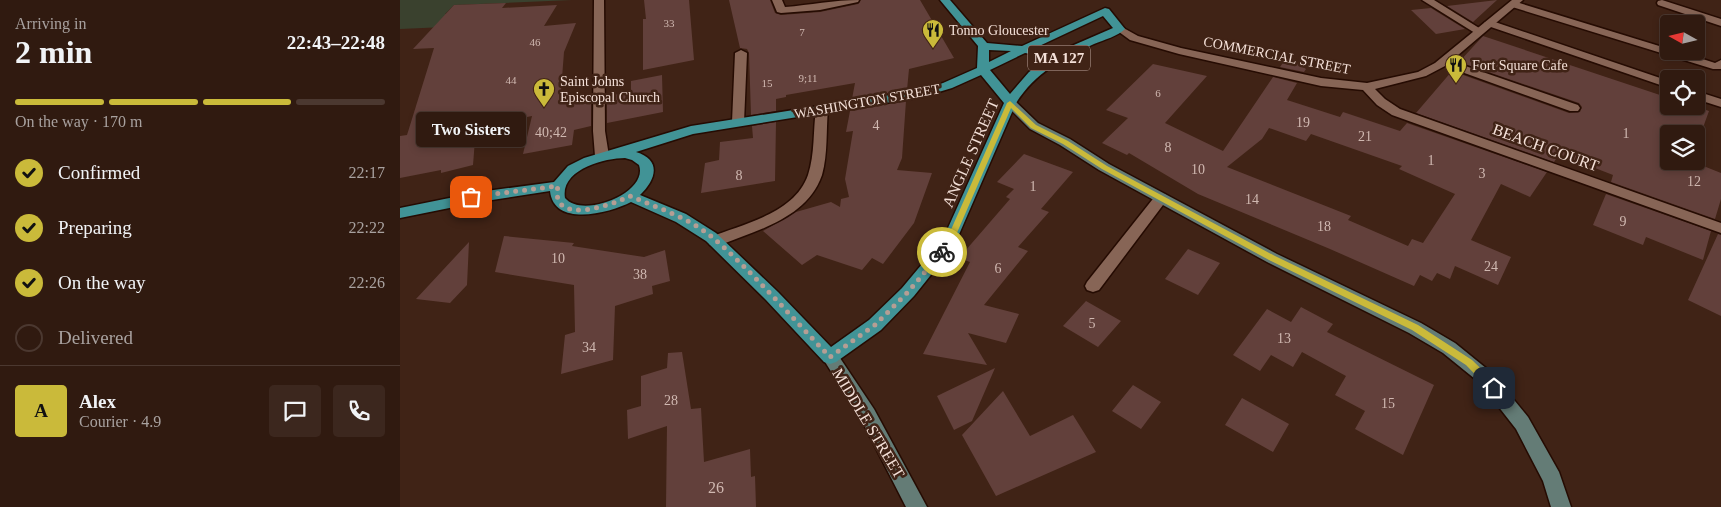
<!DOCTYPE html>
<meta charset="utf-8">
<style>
body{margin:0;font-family:Georgia,serif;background:#3c271e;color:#f1f3f6;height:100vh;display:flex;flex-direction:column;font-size:19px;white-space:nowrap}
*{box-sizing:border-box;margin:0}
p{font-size:16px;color:#a8a19f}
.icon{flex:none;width:28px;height:28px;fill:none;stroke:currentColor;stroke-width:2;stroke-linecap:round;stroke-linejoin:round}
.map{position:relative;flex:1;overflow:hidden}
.panel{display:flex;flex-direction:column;background:#301a10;width:400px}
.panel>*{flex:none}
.needle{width:32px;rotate:278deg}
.buttons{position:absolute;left:1260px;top:15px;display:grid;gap:10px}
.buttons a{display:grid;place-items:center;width:45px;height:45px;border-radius:5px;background:#301a10;box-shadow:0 2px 8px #0003,0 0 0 1px #4b3830;font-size:25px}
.pin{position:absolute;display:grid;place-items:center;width:42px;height:42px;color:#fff;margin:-21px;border-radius:10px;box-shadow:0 2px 8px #0006}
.courier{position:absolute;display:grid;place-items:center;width:50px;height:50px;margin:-25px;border:4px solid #caba3a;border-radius:50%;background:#fff;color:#222;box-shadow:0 1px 6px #0007}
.bubble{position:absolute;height:35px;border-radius:5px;background:#301a10;box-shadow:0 2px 8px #0003,0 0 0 1px #4b3830;font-size:16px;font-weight:700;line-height:35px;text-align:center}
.overview em{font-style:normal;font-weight:700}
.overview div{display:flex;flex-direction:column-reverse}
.overview{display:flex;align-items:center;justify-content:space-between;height:85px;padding:0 15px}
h1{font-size:32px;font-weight:700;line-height:38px}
.bar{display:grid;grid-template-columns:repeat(4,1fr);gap:8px 5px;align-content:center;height:60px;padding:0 15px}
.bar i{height:6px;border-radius:4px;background:#4b3830}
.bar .current{background:#caba3a}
.bar p{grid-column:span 4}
.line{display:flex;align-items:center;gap:12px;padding:0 15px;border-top:1px solid #4b3830}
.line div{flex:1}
.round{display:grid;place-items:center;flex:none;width:52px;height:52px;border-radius:5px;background:#3c271e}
ol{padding:0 15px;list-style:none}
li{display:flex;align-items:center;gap:15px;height:55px}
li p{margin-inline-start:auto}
li .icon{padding:5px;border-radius:50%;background:#caba3a;color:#111;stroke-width:4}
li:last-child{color:#a8a19f}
li i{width:28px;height:28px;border:2px solid #4b3830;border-radius:50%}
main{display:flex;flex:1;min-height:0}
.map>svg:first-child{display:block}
.green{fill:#3a412e}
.building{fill:#62403b;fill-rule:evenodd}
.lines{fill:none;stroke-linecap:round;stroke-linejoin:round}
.lane-casing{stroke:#250b02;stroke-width:3}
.street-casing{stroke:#250b02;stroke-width:3}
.secondary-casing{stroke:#250b02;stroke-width:3}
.primary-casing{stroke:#250b02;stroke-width:3}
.lane{fill:#876556;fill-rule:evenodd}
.street{fill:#876556;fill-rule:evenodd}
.secondary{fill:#647c76;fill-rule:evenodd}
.primary{fill:#419396;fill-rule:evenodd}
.route{fill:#caba3a}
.done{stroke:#b59e94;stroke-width:5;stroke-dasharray:0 9}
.labels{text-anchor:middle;stroke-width:5;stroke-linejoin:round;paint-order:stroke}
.far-number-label{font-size:11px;fill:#d0b8b1}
.far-poi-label{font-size:14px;fill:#f4e0d8;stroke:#402316;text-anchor:start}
.far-street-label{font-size:14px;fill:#f4e0d8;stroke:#402316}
.number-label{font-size:14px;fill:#d0b8b1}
.shield{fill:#402316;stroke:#bea79e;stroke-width:1}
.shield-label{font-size:15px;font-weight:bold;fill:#f4e0d8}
.street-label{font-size:16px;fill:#f4e0d8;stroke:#402316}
.near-number-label{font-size:16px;fill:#d0b8b1}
</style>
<main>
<section class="panel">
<div class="overview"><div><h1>2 min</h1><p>Arriving in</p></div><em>22:43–22:48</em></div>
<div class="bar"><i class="current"></i><i class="current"></i><i class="current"></i><i></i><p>On the way · 170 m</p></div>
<ol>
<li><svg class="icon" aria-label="check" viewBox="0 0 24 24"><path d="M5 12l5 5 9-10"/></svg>Confirmed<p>22:17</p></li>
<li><svg class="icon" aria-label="check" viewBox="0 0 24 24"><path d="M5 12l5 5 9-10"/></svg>Preparing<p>22:22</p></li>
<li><svg class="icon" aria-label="check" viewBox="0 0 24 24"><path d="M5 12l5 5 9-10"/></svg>On the way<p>22:26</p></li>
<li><i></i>Delivered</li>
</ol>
<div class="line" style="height:90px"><b class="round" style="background:#caba3a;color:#111">A</b><div><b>Alex</b><p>Courier · 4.9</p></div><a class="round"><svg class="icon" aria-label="chat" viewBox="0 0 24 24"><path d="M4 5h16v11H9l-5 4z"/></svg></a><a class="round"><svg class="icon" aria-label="phone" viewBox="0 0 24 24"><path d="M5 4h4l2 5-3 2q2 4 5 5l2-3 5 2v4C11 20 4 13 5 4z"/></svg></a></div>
</section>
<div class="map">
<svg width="1321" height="507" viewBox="0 0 1321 507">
<rect width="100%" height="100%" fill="#402316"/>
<path class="green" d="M0 0H172L54 5 45 14H57L45 27 0 29Z"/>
<path class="building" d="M244 0H289L294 60 243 70V19H246Z
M329 0H370L375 13 381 15 420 12 458 4 461 0H520L554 58 509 69 507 90 452 99 455 83 386 95V97L376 99V111L351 115 349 53 347 49 340 48Z
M1097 0 1073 22 1047 6Z
M106 3 102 8 157 5 144 26 176 23 164 52 160 104 191 99V126L174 130 172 145 123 154 132 116 76 127 73 165 41 173V170L0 178V136L7 135 34 48 13 49 54 5Z
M1031 8 1065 29 1036 34 1011 10Z
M1083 36 1269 98V106H1294L1309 111 1296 147V134H1269V161H1291L1321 173V199L1315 219 1211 182 1213 175 1159 154 1154 162 1016 113 1052 71 1169 113 1180 112 1182 107 1179 103 1059 62Z
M887 57 906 69 904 72 880 67Z
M753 64 807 76 765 123 823 151 873 77 897 83 887 100 940 117 943 112 1000 131 1007 123 1147 172 1130 197 1101 184 1071 240 1111 257 1098 285 1055 266 1050 279 1037 273 1032 281 1020 275 1014 286 930 249 798 194 729 153 727 155 702 143 728 118 706 110ZM869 128 906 141 911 134 1002 166 999 169 1055 194 1023 243 1012 239 1008 246 948 220 951 216 827 167 862 139Z
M262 75 263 112 207 123V96L231 92V81Z
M506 101 502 158 497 170 532 173 514 223 483 264 472 258 462 270 417 255 402 265 363 231 396 212 431 202 440 207 441 199 449 197 445 179 453 131 446 132 450 111Z
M376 122 375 181 301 193 305 163 319 160 320 142 353 138 352 126Z
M624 154 673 172 641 209 649 212 618 247 628 251 584 305 619 314 606 343 568 333 587 365 523 354 570 262 559 258 610 199 606 197 614 189 597 182Z
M1206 194 1311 231 1303 260 1246 237 1243 245 1193 225Z
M1318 234 1321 235V316L1288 300Z
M104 236 174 243 172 246 244 257 265 250 270 281 252 286 253 294 215 306 213 360 161 374 165 335 175 332 174 285 95 272Z
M69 242 67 285 50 303 16 299Z
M788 249 820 263 798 295 765 279Z
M686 301 721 321 698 347 663 326Z
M901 307 933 324 927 332 1034 385 1003 455 955 429 965 411 935 395 946 376 902 352 893 367 871 355 860 371 833 355 867 309 891 322Z
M282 352 291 409 301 408 304 462 350 449 351 477 355 476 356 507H266L267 426 228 439 227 410 241 406V376L267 368 268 353Z
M595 368 572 421 554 430 537 396Z
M733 385 761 402 741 429 712 411Z
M603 391 630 436 673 415 696 452 596 496 562 435Z
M842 398 889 424 873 452 825 425Z"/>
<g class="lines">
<g class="lane-casing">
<path id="lane" d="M372 0H382L385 7C410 5 434 0 459 0L458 2 420 10 381 13 377 12Z
M1022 0H1034L1084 31 1079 34 1075 33Z
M1262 0 1321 19V26L1258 5 1257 3 1258 1Z
M1113 1 1269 49V51H1278L1315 63 1321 60V69H1313L1109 6 1108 4Z
M1089 20 1269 81V88L1085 25 1084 23Z
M1296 91 1321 99V107L1296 99Z
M422 105 428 109C426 130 428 154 422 175 407 218 358 230 320 245L315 246 310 245 308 241 310 237C344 224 395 213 408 175 415 154 413 130 416 109Z
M761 193 766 195 768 198 766 201 699 290 693 292 687 290 685 286 687 282 756 195Z"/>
</g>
<g class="street-casing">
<path id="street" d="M194 0H204L205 131 209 156 202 160 195 156 193 131Z
M1112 0H1123L1051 61 1178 105 1180 108 1178 111H1170L1045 66 1026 76 975 89 985 99 1000 109 1321 223V233L992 115 977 105 963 90 921 86 779 54 730 40 715 29 720 26 738 36 781 48 921 78 967 83 1018 72 1035 63Z
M341 50 347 53 344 122 338 126 332 122 335 53Z"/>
</g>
<g class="secondary-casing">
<path id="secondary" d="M610 99 614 100 638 123 670 139 709 164 877 254 1021 323 1055 343 1092 373 1128 417 1159 472 1171 507H1151L1143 481 1116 429 1080 383 1043 353 1009 333 867 262 699 170 660 145 630 129 604 103Z
M430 350 436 352 474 409 527 507H506L462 421 422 357 424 352Z"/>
</g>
<g class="primary-casing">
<path id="primary" d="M540 0H550L587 43 622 46 705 8 709 9 725 29C718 36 704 40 694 44 663 58 635 73 616 103L554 246 514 296 481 330 436 362 430 364 424 362 366 300 306 241 276 222 231 202C210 213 154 228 150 191L79 202 0 218V208L79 192 154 182 168 166 184 158 291 126 521 90 543 83 577 68 578 46ZM703 16 713 28 660 51 635 48ZM589 50 611 51 589 62ZM625 53 651 57 629 72 610 94 590 70ZM581 75 604 103 543 239 502 288 469 320 431 347 378 292 316 233 286 214 240 195C256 180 262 160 236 152L293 134 522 97 552 88ZM225 158 232 160 239 165C249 193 182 219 165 198 160 170 204 158 225 158Z"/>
</g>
<use href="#lane" class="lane"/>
<use href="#street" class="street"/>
<use href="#secondary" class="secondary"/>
<use href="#primary" class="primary"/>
</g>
<path class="route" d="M610 101 636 125 668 141 707 166 875 256 1018 325 1072 360 1098 385V391H1091L1066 365 1012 330 869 260 702 169 663 144 631 128 611 108 553 242 545 254H539L538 252 546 241 607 103Z"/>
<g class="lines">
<path class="done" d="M71 197 158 186C149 227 213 205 230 196 258 208 289 218 312 237 353 272 392 318 430 357L475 325 508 292 542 252"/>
</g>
<defs>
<g id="restaurant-pin" transform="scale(1.125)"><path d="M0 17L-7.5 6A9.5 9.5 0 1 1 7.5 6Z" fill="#caba3a" stroke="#402316"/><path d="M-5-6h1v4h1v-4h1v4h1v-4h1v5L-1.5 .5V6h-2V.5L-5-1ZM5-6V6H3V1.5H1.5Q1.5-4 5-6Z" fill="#111"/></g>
<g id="church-pin" transform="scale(1.125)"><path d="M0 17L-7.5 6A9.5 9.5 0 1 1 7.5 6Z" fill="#caba3a" stroke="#402316"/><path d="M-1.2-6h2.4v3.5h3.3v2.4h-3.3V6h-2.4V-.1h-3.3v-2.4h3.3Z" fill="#111"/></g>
</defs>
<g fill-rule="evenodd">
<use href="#restaurant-pin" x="533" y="30"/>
<use href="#restaurant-pin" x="1056" y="65"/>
<use href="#church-pin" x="144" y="89"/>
</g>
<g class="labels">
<g class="far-number-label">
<text x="269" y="27">33</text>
<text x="402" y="36">7</text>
<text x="135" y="46">46</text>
<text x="408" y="82">9;11</text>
<text x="111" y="84">44</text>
<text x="367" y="87">15</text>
<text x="758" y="97">6</text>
</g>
<g class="far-poi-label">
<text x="549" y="35">Tonno Gloucester</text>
<text x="1072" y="70">Fort Square Cafe</text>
<text x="160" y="86">Saint Johns<tspan x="160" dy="16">Episcopal Church</tspan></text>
</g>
<g class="far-street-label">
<text transform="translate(877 55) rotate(11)" y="5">COMMERCIAL STREET</text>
<text transform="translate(467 101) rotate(-10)" y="5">WASHINGTON STREET</text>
</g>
<g class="number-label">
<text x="903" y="127">19</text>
<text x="476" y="130">4</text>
<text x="151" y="137">40;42</text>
<text x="1226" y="138">1</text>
<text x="965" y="141">21</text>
<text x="768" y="152">8</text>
<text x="1031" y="165">1</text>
<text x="798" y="174">10</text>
<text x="1082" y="178">3</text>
<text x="339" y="180">8</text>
<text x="1294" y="186">12</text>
<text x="633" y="191">1</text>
<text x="852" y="204">14</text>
<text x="1223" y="226">9</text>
<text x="924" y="231">18</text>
<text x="158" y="263">10</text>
<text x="1091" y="271">24</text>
<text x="598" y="273">6</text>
<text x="240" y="279">38</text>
<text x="692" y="328">5</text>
<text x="884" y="343">13</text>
<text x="189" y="352">34</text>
<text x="271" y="405">28</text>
<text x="988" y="408">15</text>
</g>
<rect class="shield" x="628" y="45.5" width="62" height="25" rx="4"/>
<g class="shield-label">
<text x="659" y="63">MA 127</text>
</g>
<g class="street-label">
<text transform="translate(1146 147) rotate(20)" y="6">BEACH COURT</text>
<text transform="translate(570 153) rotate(-66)" y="6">ANGLE STREET</text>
<text transform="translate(469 423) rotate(59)" y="6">MIDDLE STREET</text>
</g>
<g class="near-number-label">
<text x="316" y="493">26</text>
</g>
</g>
</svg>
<div class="buttons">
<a><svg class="needle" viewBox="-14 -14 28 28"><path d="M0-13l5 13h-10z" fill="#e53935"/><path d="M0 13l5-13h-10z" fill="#a8a19f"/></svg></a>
<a><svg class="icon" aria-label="locate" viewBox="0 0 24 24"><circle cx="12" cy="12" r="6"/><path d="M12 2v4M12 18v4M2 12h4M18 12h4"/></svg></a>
<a><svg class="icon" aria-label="layers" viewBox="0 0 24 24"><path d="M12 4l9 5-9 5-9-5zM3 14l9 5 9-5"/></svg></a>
</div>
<div class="pin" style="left:71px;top:197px;background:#ea580c"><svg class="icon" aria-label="bag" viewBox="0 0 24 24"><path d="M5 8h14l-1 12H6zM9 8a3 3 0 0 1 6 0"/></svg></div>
<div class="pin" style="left:1094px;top:388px;background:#1f2937"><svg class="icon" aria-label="home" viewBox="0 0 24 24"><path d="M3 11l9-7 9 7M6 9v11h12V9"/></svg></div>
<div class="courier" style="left:542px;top:252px"><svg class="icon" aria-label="bike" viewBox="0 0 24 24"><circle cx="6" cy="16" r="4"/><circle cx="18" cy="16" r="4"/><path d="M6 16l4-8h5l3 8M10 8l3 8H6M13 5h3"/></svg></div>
<div class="bubble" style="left:16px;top:112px;width:110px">Two Sisters</div>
</div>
</main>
